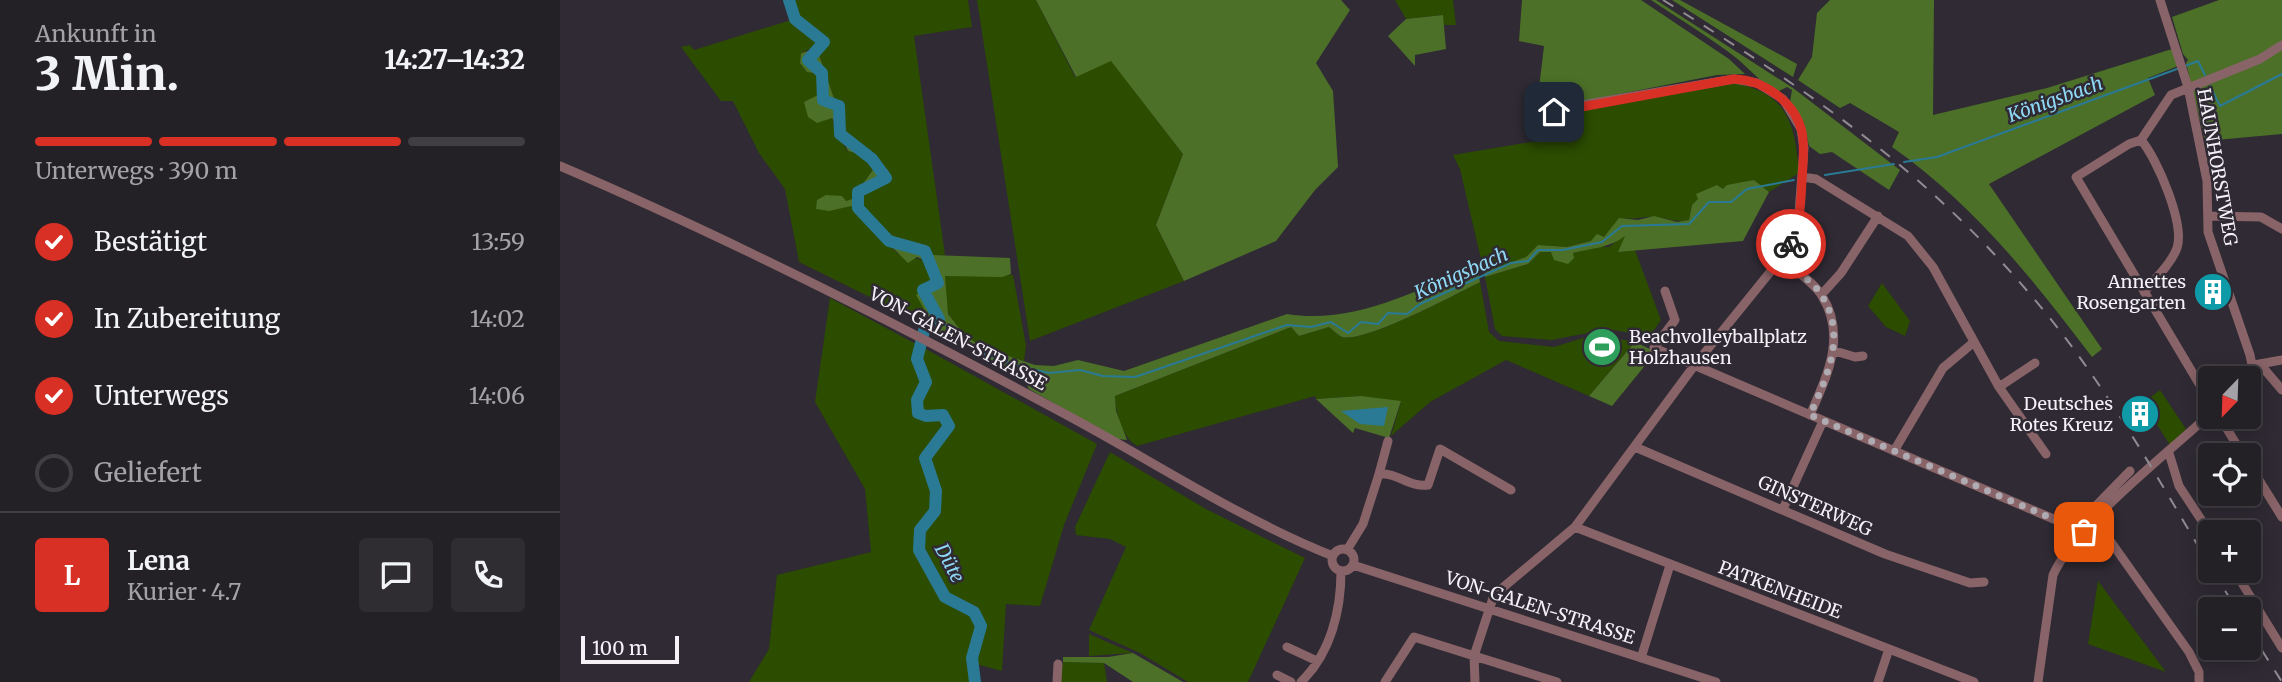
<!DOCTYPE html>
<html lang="de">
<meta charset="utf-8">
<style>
body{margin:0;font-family:Merriweather,serif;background:#2f2d32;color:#f1f3f6;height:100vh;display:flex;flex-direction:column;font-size:26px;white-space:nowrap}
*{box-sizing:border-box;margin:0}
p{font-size:23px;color:#a3a3a7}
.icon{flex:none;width:38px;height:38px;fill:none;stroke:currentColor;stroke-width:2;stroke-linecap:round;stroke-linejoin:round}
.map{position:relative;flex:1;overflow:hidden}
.panel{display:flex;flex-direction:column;background:#232026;width:560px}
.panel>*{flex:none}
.needle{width:46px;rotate:203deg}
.buttons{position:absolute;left:1638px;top:366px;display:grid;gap:14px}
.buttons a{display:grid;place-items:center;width:63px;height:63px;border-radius:7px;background:#232026;box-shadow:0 4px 18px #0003,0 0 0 2px #403e43;font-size:35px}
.scale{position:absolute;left:21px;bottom:18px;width:98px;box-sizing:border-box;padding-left:7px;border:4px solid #f4f1f7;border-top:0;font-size:19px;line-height:24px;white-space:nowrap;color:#f4f1f7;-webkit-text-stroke:5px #2f2a33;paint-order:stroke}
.pin{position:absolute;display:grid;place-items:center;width:60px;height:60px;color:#fff;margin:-30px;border-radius:14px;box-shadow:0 4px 10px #0006}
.courier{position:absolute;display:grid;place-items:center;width:70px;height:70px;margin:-35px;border:5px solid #d93025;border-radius:50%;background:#fff;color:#222;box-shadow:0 2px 9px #0007}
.overview em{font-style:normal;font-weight:800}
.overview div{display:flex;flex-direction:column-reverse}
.overview{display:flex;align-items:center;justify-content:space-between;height:119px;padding:0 35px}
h1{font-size:46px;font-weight:800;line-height:52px}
.bar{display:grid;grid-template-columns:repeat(4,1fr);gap:10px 7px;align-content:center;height:84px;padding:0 35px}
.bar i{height:9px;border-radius:5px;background:#403e43}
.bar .current{background:#d93025}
.bar p{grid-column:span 4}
.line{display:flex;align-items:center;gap:18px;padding:0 35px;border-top:2px solid #403e43}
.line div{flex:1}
.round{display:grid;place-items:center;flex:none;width:74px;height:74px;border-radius:7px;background:#2f2d32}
ol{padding:0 35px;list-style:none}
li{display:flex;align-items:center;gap:21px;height:77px}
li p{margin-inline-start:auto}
li .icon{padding:7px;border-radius:50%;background:#d93025;color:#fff;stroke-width:4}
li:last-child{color:#a3a3a7}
li i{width:38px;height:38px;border:4px solid #403e43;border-radius:50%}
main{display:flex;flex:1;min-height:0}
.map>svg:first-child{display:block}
.green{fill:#2c4c00}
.forest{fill:#4c7028}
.water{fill:#2a7a95}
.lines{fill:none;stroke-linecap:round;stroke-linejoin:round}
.stream{stroke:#2a7a95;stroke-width:2}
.river{stroke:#2a7a95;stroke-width:12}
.minor{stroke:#886367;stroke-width:9}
.rail{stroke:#908b93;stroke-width:2;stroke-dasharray:12 12;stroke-linecap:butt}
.done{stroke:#afabb2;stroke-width:7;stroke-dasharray:0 12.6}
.route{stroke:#d93025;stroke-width:9}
.labels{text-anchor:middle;stroke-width:5;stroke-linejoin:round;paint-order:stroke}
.street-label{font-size:18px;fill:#f4f1f7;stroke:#2f2a33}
.poi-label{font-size:18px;fill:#f4f1f7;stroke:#2f2a33;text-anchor:end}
.water-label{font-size:19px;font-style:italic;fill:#8fd8f5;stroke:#2f2a33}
</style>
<main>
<section class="panel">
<div class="overview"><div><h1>3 Min.</h1><p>Ankunft in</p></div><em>14:27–14:32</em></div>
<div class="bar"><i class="current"></i><i class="current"></i><i class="current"></i><i></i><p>Unterwegs · 390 m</p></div>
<ol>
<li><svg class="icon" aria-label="check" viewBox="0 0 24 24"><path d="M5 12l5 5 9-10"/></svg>Bestätigt<p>13:59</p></li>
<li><svg class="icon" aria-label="check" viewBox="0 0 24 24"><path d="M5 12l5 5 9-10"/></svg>In Zubereitung<p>14:02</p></li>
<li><svg class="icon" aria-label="check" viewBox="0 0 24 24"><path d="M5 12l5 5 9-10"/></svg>Unterwegs<p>14:06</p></li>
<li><i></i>Geliefert</li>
</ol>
<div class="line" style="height:126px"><b class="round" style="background:#d93025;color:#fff">L</b><div><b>Lena</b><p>Kurier · 4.7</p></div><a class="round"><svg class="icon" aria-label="chat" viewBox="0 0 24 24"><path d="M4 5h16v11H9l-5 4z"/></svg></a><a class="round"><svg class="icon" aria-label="phone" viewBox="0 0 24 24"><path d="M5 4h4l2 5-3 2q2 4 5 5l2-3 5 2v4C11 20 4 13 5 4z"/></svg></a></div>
</section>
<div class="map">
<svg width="1722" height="682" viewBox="0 0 1722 682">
<rect width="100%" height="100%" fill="#2f2a33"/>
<path class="green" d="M234 0H408L412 27 354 36 385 255H374C361 242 351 245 334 240 318 235 302 209 301 194L329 179 328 170 283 134 281 106 275 101 258 52 266 45 241 21Z
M417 0H476L515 77 551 60 623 154 596 225 624 281 470 341Z
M835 0H893L896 25H884L882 15 846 19Z
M231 20 239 30 260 44 241 53 240 63 247 72 262 73 260 94 287 151 298 154 315 167 292 199 286 201 285 206H291L338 254 366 261 372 282 363 312 376 330 239 262 225 189 199 153 173 101H161L121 47 130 45 134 50Z
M1174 83C1228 93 1235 124 1239 173L1209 192 1194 180 1163 189 1157 185 1132 205 1129 220C1115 223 1108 218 1095 217 1084 216 1077 220 1066 218L1043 237 1031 241 1006 247 978 245 966 257 924 272 900 169 893 155 983 140 979 116Z
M1067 233 1059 252 1075 250 1101 320 1087 340 1070 333 1048 329 992 340 942 336 935 329 925 277 968 264 980 252 1013 253 1037 247H1049Z
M453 275 466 345 464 361C437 352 403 344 389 315 384 305 386 287 385 276Z
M920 282 929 332 939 341 994 347 1026 337H1048L1075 342 1029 396 946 360 870 402 831 436 841 402 801 396 756 399 755 396 577 446C561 436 556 414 555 396L731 327 739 336 769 327C773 330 778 335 782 337 805 343 896 294 920 282Z
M1322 283 1350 321 1345 336 1326 327 1308 306Z
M270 298 356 344 353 359 362 382 353 400 354 416 365 421 381 419 385 425 361 458 370 486 371 509 357 528 355 551 380 598 393 608 410 614 417 626 408 659 411 682H189L209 649 217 575 311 552 305 489 255 402Z
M364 348 537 444 504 525 480 606 446 604 442 671 416 664 414 657 425 627 417 607 392 598 363 545 364 530 378 513 381 491 369 458 394 427 385 411H361L360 401 369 382 360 358Z
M1600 390 1626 429 1610 445 1583 403Z
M550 452 646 509 745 558 688 682H628L580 653 529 630 566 547 550 539 516 535 515 527Z
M1538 581 1606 672 1528 644Z
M529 634 573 653 529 656Z
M503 662 544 663 547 682H499Z"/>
<path class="forest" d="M226 0H234L241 21 263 35 266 45 258 52 275 101 281 106 283 134 328 170 329 179 301 194C302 209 318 235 334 240 351 245 361 242 374 255L450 258 451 274 442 277 385 276 388 314 402 332 420 346 475 365 494 366 518 360 564 371 727 314C794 325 856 290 917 266L920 282C896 294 805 343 782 337 778 335 773 330 769 327L739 336 731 327 555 396 556 411 567 440 557 439 469 389 463 378 376 330 356 295 372 282 366 261 357 257 348 263 291 206 269 211 256 209 257 200 266 195 282 196 286 201 292 199 315 167 298 154 288 151 272 118 257 123 248 117 244 102 260 94 262 74 247 72 240 63 241 53 252 50 260 44 239 30 231 20Z
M476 0H781L790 10 756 63 773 91 778 167 755 190 716 241 624 281 596 225 623 154 551 61 516 77Z
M962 0H1081L1169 59 1185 74 1157 75 993 107 977 105 984 46 959 41Z
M1091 0H1096L1233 88 1340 170 1329 190 1272 152 1260 154 1249 146 1244 123 1230 102 1232 90 1227 87 1217 92C1200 82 1190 69 1175 57 1148 36 1119 19 1091 0Z
M1112 0H1120L1237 64 1233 77Z
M1270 0H1374L1373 115 1487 88 1612 49 1618 66 1588 78 1595 95 1429 184 1542 349 1532 357C1473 279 1413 204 1332 147L1339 132 1290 103 1280 108 1238 80 1252 57 1257 13Z
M1659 0H1722V134L1645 141 1626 63 1628 60 1623 54 1612 17Z
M883 15 886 49 855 55V66L828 36 846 19Z
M1194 180 1209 192 1183 241 1058 252 1065 236C1050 248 1032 248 1013 253L1014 258 1008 264 994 260 991 252H980L968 264 925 277 924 272 966 257 978 245 1007 247 1031 241 1037 234 1044 237 1059 218 1078 220 1094 216 1117 222 1129 220 1132 205 1138 199 1136 194 1157 185 1163 189 1167 185Z
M1075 342 1096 352 1052 406 1029 396Z
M801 396 841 401 829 438 795 428 793 433 756 399Z
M573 653 623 682H573L544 663 503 662V657H548Z"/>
<path class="water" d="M828 407 824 426 800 424 781 411Z"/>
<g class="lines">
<path class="stream" d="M1625 66 1638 61 1645 75
M1650 86 1660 106 1722 74
M1344 162 1377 157 1617 69
M1265 175 1334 164
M379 319 416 351 459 366 489 373 520 370 543 376 575 377 727 325 751 327 771 322 788 333 801 322 818 324 828 313 847 314 860 304 951 263 968 261 978 250H1003L1042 242 1062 226 1129 224 1149 202H1171L1187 189 1234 180"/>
<path class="river" d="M229 0 235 19 264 42 248 60 262 73 263 100 279 106 280 134 312 159 326 178 298 192V208L329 241 365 251 378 283 363 290 379 319 365 327 357 359 366 382 357 400 358 413 366 416 383 415 389 426 365 458 376 491 375 511 360 530 359 550 385 597 414 612 421 626 412 658 415 682"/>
<path class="minor" d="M1600 0 1628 87 1647 181 1648 232 1690 355 1692 365 1686 378
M1581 140C1597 158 1625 224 1617 248 1611 264 1595 279 1584 292
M0 166C173 240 338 324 503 413 593 461 678 518 773 556
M1242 177 1256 179 1348 236 1373 267 1439 387 1486 454
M1648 216 1701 217 1722 229
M1222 259C1234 270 1254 282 1262 296 1287 336 1267 376 1250 415
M1105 291 1115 320 1094 348 1524 532V518L1570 471
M1262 294 1281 273 1318 216
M1275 351 1295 357 1303 356
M1692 365 1705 370 1722 390
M1694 365 1722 360
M1439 387 1475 363
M1650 402 1516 177 1569 144 1581 140 1611 95 1700 59 1722 45
M1659 416 1683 455
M1075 447 1325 554 1410 583 1424 582
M1334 451 1383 368 1414 342
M1609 453 1619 486 1650 533
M1689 464 1722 517
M819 474 828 441
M1223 509 1263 421
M1534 521 1546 535 1629 652 1639 672V682
M1015 527 1414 682
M772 560a11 11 0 1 1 22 0a11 11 0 1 1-22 0Z
M787 550 803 524 819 474C837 472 850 488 868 485L880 449 951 490
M793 565 1156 682
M1674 570 1722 648
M727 647 757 661
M1081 658 1110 565
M717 675 731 682
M497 682 498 664
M741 682C771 653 781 610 781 571
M825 682 854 637 997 682
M915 682 914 656 934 595 1015 527 1134 366 1228 250 1238 226 1244 148 1241 129 1223 99 1197 83 1174 79 975 113
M1318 682 1329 649
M1478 682 1493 575C1516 524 1607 454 1650 414"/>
<path class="rail" d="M1103 0C1244 88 1360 165 1469 293 1541 376 1594 472 1650 566
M1653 570 1676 609
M1689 630 1722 682"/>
</g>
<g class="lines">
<path class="done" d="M1231 244 1222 259C1234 270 1254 282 1262 296 1287 336 1267 376 1250 415L1524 532"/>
<path class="route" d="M994 112 1174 79C1204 80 1235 102 1242 132 1245 148 1243 164 1242 180 1241 203 1240 223 1231 244"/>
</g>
<defs>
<g id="building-disc" transform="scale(2.0125)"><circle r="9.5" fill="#0f9aa8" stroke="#2f2a33"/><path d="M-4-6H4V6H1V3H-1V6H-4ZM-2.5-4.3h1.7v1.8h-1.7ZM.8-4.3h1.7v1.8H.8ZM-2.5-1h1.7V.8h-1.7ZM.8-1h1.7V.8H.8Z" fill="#fff"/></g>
<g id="stadium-disc" transform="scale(2.0125)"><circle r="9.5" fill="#2e9e5b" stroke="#2f2a33"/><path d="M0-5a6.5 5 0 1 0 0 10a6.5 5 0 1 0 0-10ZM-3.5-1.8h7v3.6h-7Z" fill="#fff"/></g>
</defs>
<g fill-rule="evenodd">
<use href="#building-disc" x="1653" y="292"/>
<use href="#stadium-disc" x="1042" y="347"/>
<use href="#building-disc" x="1580" y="414"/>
</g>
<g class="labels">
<g class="street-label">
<text transform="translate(1657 167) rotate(80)" y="6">HAUNHORSTWEG</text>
<text transform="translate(398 339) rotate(28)" y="6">VON-GALEN-STRASSE</text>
<text transform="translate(1255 506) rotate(24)" y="6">GINSTERWEG</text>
<text transform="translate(1220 590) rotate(21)" y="6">PATKENHEIDE</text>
<text transform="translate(980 608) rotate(18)" y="6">VON-GALEN-STRASSE</text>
</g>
<g class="poi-label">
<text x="1626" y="288">Annettes<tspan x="1626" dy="21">Rosengarten</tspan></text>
<text x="1069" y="343" text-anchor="start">Beachvolleyballplatz<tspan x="1069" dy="21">Holzhausen</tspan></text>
<text x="1553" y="410">Deutsches<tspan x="1553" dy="21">Rotes Kreuz</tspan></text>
</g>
<g class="water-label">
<text transform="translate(1495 99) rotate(-20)" y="7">Königsbach</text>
<text transform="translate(901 273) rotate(-24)" y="7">Königsbach</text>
<text transform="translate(390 563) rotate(62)" y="7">Düte</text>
</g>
</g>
</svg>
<div class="buttons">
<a><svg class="needle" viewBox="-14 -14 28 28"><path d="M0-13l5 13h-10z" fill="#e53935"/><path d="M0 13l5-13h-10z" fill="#a3a3a7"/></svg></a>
<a><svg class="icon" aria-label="locate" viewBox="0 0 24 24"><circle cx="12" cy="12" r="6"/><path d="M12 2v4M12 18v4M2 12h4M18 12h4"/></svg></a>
<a>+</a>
<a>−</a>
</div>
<div class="scale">100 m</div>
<div class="pin" style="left:1524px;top:532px;background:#ea580c"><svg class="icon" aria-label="bag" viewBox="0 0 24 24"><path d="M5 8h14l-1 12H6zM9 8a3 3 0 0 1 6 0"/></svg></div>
<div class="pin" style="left:994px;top:112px;background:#1f2937"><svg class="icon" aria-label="home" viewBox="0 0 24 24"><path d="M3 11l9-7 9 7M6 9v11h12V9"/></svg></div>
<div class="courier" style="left:1231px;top:244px"><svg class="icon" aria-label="bike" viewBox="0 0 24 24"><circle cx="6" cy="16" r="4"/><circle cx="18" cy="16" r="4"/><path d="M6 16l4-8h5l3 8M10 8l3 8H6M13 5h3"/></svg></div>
</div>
</main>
